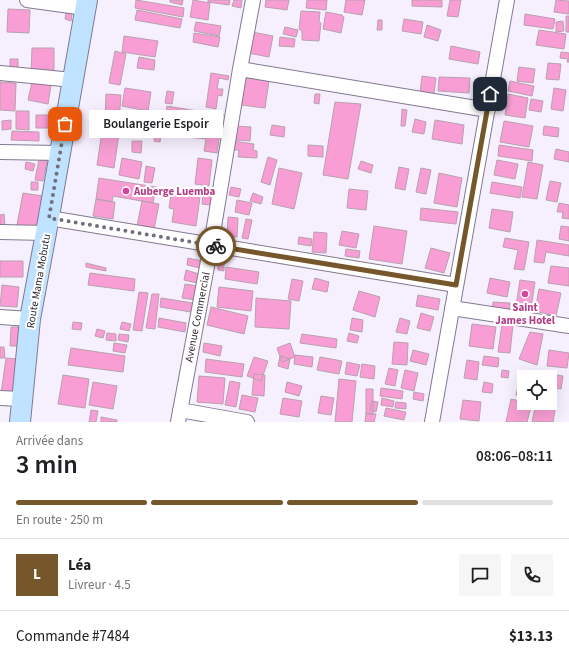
<!DOCTYPE html>
<html lang="fr">
<meta charset="utf-8">
<style>
body{margin:0;font-family:"Source Sans 3",sans-serif;background:#f6f6f6;color:#202124;height:100vh;display:flex;flex-direction:column;font-size:15px;white-space:nowrap}
*{box-sizing:border-box;margin:0}
p{font-size:13px;color:#757577}
.icon{flex:none;width:22px;height:22px;fill:none;stroke:currentColor;stroke-width:2;stroke-linecap:round;stroke-linejoin:round}
.map{position:relative;height:422px;overflow:hidden}
.side{display:flex;flex-direction:column;background:#fff;flex:1}
.side>*{flex:none}
.controls{position:absolute;left:517px;top:370px;display:grid;gap:8px}
.controls a{display:grid;place-items:center;width:40px;height:40px;border-radius:0px;background:#fff;box-shadow:0 4px 16px #0002;font-size:20px}
.pin{position:absolute;display:grid;place-items:center;width:34px;height:34px;color:#fff;margin:-17px;border-radius:8px;box-shadow:0 2px 6px #0006}
.courier{position:absolute;display:grid;place-items:center;width:40px;height:40px;margin:-20px;border:3px solid #75572b;border-radius:50%;background:#fff;color:#222;box-shadow:0 1px 5px #0007}
.bubble{position:absolute;height:28px;border-radius:0px;background:#fff;box-shadow:0 4px 16px #0002;font-size:13px;font-weight:600;line-height:28px;text-align:center}
.head em{font-style:normal;font-weight:600}
.head div{display:flex;flex-direction:column-reverse}
.head{display:flex;align-items:center;justify-content:space-between;height:68px;padding:0 16px}
h1{font-size:26px;font-weight:600;line-height:30px}
.bar{display:grid;grid-template-columns:repeat(4,1fr);gap:6px 4px;align-content:center;height:48px;padding:0 16px}
.bar i{height:5px;border-radius:3px;background:#e0e0e0}
.bar .current{background:#75572b}
.bar p{grid-column:span 4}
.line{display:flex;align-items:center;gap:10px;padding:0 16px;border-top:1px solid #e0e0e0}
.line div{flex:1}
.round{display:grid;place-items:center;flex:none;width:42px;height:42px;border-radius:0px;background:#f6f6f6}
.map>svg:first-child{display:block}
.building{fill:#f89ed4;stroke:#baa0ae}
.lines{fill:none;stroke-linecap:round;stroke-linejoin:round}
.street-casing{stroke:#82798f;stroke-width:16}
.secondary-casing{stroke:#82798f;stroke-width:22}
.street{stroke:#fff;stroke-width:14}
.secondary{stroke:#bee2ff;stroke-width:20}
.done{stroke:#736e79;stroke-width:4;stroke-dasharray:0 7.2}
.route{stroke:#75572b;stroke-width:5}
.hotel-dot{fill:#d1479c;stroke:#fff;stroke-width:1.5}
.labels{text-anchor:middle;stroke-width:4;stroke-linejoin:round;paint-order:stroke}
.hotel-label{font-size:11px;font-weight:bold;fill:#b23c85;stroke:#fff;text-anchor:start}
.street-label{font-size:11px;fill:#2d2932;stroke:#fff}
</style>
<div class="map">
<svg width="569" height="422" viewBox="0 0 569 422">
<rect width="100%" height="100%" fill="#f5effe"/>
<path class="building" d="M136 0 184 8 183 17 135 8Z
M170 0H183L182 5 170 2Z
M193 0 210 3 208 20 190 17Z
M208 0H230L229 5 208 2Z
M234 0H242L241 8 232 6Z
M266 0H289L287 10 265 7Z
M307 0H327L326 10 306 8Z
M346 0H365L362 15 344 12Z
M412 0H442V7L412 6Z
M450 0H461L458 17 447 16Z
M556 0 569 1V14L554 12Z
M8 9 30 10 29 33 7 32Z
M137 10 182 19 180 28 135 20Z
M301 11 320 12 319 22 321 23 319 41 302 40V31L299 29Z
M326 12 342 15 344 17 341 33 323 29Z
M66 13 72 14 71 21 65 19Z
M525 14 555 19 553 29 524 25Z
M566 16H569V32H566Z
M404 19 423 22 421 34 402 31Z
M378 20H382V30H377Z
M563 21 564 31 556 32V22Z
M196 22 221 26 219 36 194 31Z
M427 25 441 30 438 41 424 37Z
M285 27 298 30 296 37 283 34Z
M539 30 566 34 564 49 536 45Z
M252 32 273 36 269 57 248 53Z
M194 33 220 37 218 47 193 42Z
M124 36 158 41 155 57 122 52Z
M280 37 295 39 294 47 279 46Z
M451 46 480 52 478 64 449 59Z
M32 48H54V75L31 74Z
M115 51 126 54 120 85 109 83Z
M561 52 569 53V62H567L568 59 560 58Z
M139 57 155 60 154 70 137 68Z
M10 59H18V71H10Z
M548 63 561 64 559 80 546 79Z
M519 67 535 69 533 83 517 81Z
M211 73 229 76 228 80 219 78 217 89H223L222 96 218 95 216 109 206 107Z
M422 76 436 78 434 94 420 93Z
M439 77 470 78 469 93 438 91Z
M245 78 269 81 265 108 241 105Z
M510 81 534 86 532 96 508 91Z
M0 82 16 83 15 111 0 110Z
M32 82 51 85 48 104 28 100Z
M125 88 151 92 148 111 122 106Z
M554 88 566 90 563 111 551 109Z
M167 91 174 92 172 104 165 103Z
M106 94 121 95 119 122 105 121Z
M315 94H320L319 104 314 103Z
M508 94 528 98 525 118 505 115Z
M531 99 543 101 541 112 529 110Z
M335 102 361 104 348 179 323 175Z
M167 106 191 110 189 117 179 116 176 136 163 134Z
M402 109 407 110 405 126H401Z
M191 110 223 114 217 153 204 151 206 139 187 137Z
M16 111H29V130L16 129Z
M36 115H52V128H36Z
M415 119 426 122 424 134 412 132Z
M11 120V129L2 130V121Z
M435 120 464 125 462 144 432 139Z
M504 121 533 126 529 147 500 142Z
M103 125 120 127 114 168 97 165Z
M272 125 285 127 284 137 270 135Z
M236 126 251 127 250 141 235 140Z
M544 126 559 128 558 137 543 135Z
M12 131 39 132V141L11 140Z
M155 132 161 133 160 142 154 141Z
M132 141H142L141 153 132 152Z
M232 141 254 144 253 150 257 151V158L238 157 239 150H232Z
M308 145 323 146V157L308 156Z
M499 145 533 150 532 161 498 156Z
M556 149 569 152V162L554 159Z
M268 157 277 160 270 185 261 182Z
M122 158 142 162 139 179 119 175Z
M198 158 212 160 209 186 195 184Z
M39 159 47 161 43 181 35 180Z
M497 160 518 164 515 179 494 175Z
M361 161 373 165 371 173 358 169Z
M26 162 35 164 33 171 25 169Z
M528 162 543 165 537 199 522 197Z
M146 166 155 168 152 183 144 182Z
M399 167 409 169 405 190 395 188Z
M279 168 302 173 294 209 272 204Z
M421 168 431 170 426 194 416 192Z
M439 173 462 178 457 207 434 203Z
M99 178 156 187 153 203 113 196 112 202 96 199Z
M550 181 561 183 557 202 546 200Z
M31 182H38V190H31Z
M492 182 522 187 520 198 490 193Z
M231 187 241 189 239 197 229 195Z
M349 189 368 191 366 210 347 208Z
M23 193 43 196 38 229 17 225Z
M253 193 263 197 261 204 250 201Z
M171 195 184 196V195L200 197 196 226 172 222 174 209 169 208Z
M203 195 212 196 210 205 202 204Z
M96 199 115 202 113 219 93 216Z
M237 200 252 203 249 215 235 212Z
M142 201 159 204 154 229 137 226Z
M559 203 569 205V219L562 218 563 212H557Z
M421 208 458 212 456 224 420 220Z
M492 209 513 212 510 232 489 228Z
M4 214 5 226H0V215Z
M228 217 238 218 237 237 227 236Z
M246 219 252 220 248 239 242 238Z
M374 226 407 231 402 264 369 259Z
M561 226 569 227V241L559 239Z
M342 231 359 234 356 248 339 245Z
M314 232 327 233 326 253 312 252Z
M299 237 312 239 311 246 298 244Z
M505 238 529 242 524 270 514 269 518 250 503 247Z
M537 240 569 245V256L546 252 544 263 534 262Z
M431 248 450 253 444 273 425 268Z
M346 249 360 251 359 258 345 256Z
M188 258 202 261 200 268 187 265Z
M0 261H23V277H0Z
M218 262 224 263V271L218 270Z
M86 263 106 268V271L86 267Z
M551 266 569 268V286L548 283Z
M226 267 259 272 257 284 225 279Z
M186 270 199 274 197 283 184 280Z
M90 273 135 279 134 291 88 285Z
M315 278 329 282 327 292 312 289Z
M490 278 510 282 507 297 487 293Z
M292 279 303 281 299 301 288 299Z
M520 280 535 282 531 308 516 306Z
M185 284 198 286 196 300 182 298Z
M2 285 19 287 17 307 0 306Z
M219 287 253 291 251 311 217 307Z
M539 289 561 293 556 316 535 311Z
M359 291 380 297 375 317 353 310Z
M139 292 148 293 142 331 133 330Z
M152 294H159L155 329 146 328Z
M418 295 440 299 438 310 416 306Z
M161 298 193 303 191 312 160 307Z
M256 298 291 301 289 329 255 327Z
M493 302 510 303 509 312 492 311Z
M211 307 248 316 244 334 207 325Z
M421 313 434 317 430 331 417 328Z
M159 318 186 323 185 332 158 327Z
M352 318 363 320 362 332 350 330Z
M400 318 410 321 407 334 396 332Z
M73 322 82 323 81 330 72 329Z
M122 322 131 324 129 331 120 329Z
M472 324 496 327 493 349 469 346Z
M502 324 513 325 510 353 498 352Z
M11 327H20L19 346H10Z
M97 329 105 331 103 338 95 336Z
M530 332 543 334 537 365 519 359Z
M107 333 116 334V341L106 340Z
M349 333 359 336 357 343 347 341Z
M119 334 129 335 128 342 118 340Z
M302 334 337 339 336 348 300 343Z
M394 342 408 343 407 365 392 364Z
M114 343 127 345 125 353 113 351Z
M204 343 222 346 220 356 203 352Z
M290 343 295 357 282 362 277 348Z
M0 347H4L5 358H0Z
M71 348 125 356 123 372 68 365Z
M413 350 429 354 426 365 410 361Z
M549 350 569 353 567 368 547 366Z
M295 355 313 357 312 367 294 364Z
M280 356 290 359 288 369 278 366Z
M484 356 499 358 498 367 482 365Z
M254 357 268 361 261 381 247 376Z
M320 357 342 361 339 374 317 370Z
M6 358 17 359 13 396 1 394Z
M206 359 244 364 242 377 205 372Z
M467 360 479 362 477 380 464 378Z
M347 362 360 365 357 376 345 374Z
M362 364 375 366 374 379 360 377Z
M389 368 398 370 395 386 385 384Z
M405 370 418 373 414 391 401 388Z
M502 370 509 371 508 378 501 377Z
M543 373 563 376 561 389 550 387V377H542Z
M254 374 265 375 264 396 252 395Z
M63 375 89 379 85 408 58 404Z
M199 376 225 378 223 404 197 402Z
M339 379 356 381 352 422H335Z
M230 381 240 383 236 407 225 405Z
M93 382 117 386 113 409 89 405Z
M287 382 302 386 299 396 285 392Z
M484 382 493 384 492 393 482 392Z
M518 387 524 388V396L516 395Z
M381 388 403 391 402 399 380 396Z
M366 389H373V414H366Z
M414 392 424 394 423 401 413 399Z
M242 395 258 398 255 412 239 409Z
M321 396 334 398 331 415 318 413Z
M283 398 302 401 299 417 280 414Z
M382 398 394 401 393 407 381 405Z
M511 399 524 402V403H532L527 422H506Z
M463 400 481 402 479 421 460 419Z
M372 401 378 402 376 412 370 410Z
M396 402 406 403V409L395 408Z
M536 403H549L556 404 553 422H532Z
M386 408 406 412 404 420 384 416Z
M91 410 98 411 96 422H89Z
M366 413 376 414 374 422H365Z
M101 417 117 420V422H101Z"/>
<g class="lines">
<g class="street-casing">
<path id="street" d="M27 0 85 8
M240 69 488 110
M0 73 73 80
M0 152 60 153
M49 218 456 285
M0 232 46 233
M452 308 569 326
M0 317 30 319
M0 398 21 399
M180 410 247 422
M178 422 211 245 240 69 253 0
M432 422 507 0"/>
</g>
<g class="secondary-casing">
<path id="secondary" d="M20 422 30 319 46 233 87 0"/>
</g>
<use href="#street" class="street"/>
<use href="#secondary" class="secondary"/>
</g>
<g class="lines">
<path class="done" d="M65 124 49 218 216 246"/>
<path class="route" d="M216 246 456 285 490 94"/>
</g>
<g class="hotel-dot">
<circle cx="126" cy="191" r="4"/>
<circle cx="525" cy="294" r="4"/>
</g>
<g class="labels">
<g class="hotel-label">
<text x="134" y="195">Auberge Luemba</text>
<text x="525" y="311" text-anchor="middle">Saint<tspan x="525" dy="13">James Hotel</tspan></text>
</g>
<g class="street-label">
<text transform="translate(38 281) rotate(-80)" y="4">Route Mama Mobutu</text>
<text transform="translate(197 317) rotate(-79)" y="4">Avenue Commercial</text>
</g>
</g>
</svg>
<div class="controls">
<a><svg class="icon" aria-label="locate" viewBox="0 0 24 24"><circle cx="12" cy="12" r="6"/><path d="M12 2v4M12 18v4M2 12h4M18 12h4"/></svg></a>
</div>
<div class="pin" style="left:65px;top:124px;background:#ea580c"><svg class="icon" aria-label="bag" viewBox="0 0 24 24"><path d="M5 8h14l-1 12H6zM9 8a3 3 0 0 1 6 0"/></svg></div>
<div class="pin" style="left:490px;top:94px;background:#1f2937"><svg class="icon" aria-label="home" viewBox="0 0 24 24"><path d="M3 11l9-7 9 7M6 9v11h12V9"/></svg></div>
<div class="courier" style="left:216px;top:246px"><svg class="icon" aria-label="bike" viewBox="0 0 24 24"><circle cx="6" cy="16" r="4"/><circle cx="18" cy="16" r="4"/><path d="M6 16l4-8h5l3 8M10 8l3 8H6M13 5h3"/></svg></div>
<div class="bubble" style="left:89px;top:110px;width:134px">Boulangerie Espoir</div>
</div>
<section class="side">
<div class="head"><div><h1>3 min</h1><p>Arrivée dans</p></div><em>08:06–08:11</em></div>
<div class="bar"><i class="current"></i><i class="current"></i><i class="current"></i><i></i><p>En route · 250 m</p></div>
<div class="line" style="height:72px"><b class="round" style="background:#75572b;color:#fff">L</b><div><b>Léa</b><p>Livreur · 4.5</p></div><a class="round"><svg class="icon" aria-label="chat" viewBox="0 0 24 24"><path d="M4 5h16v11H9l-5 4z"/></svg></a><a class="round"><svg class="icon" aria-label="phone" viewBox="0 0 24 24"><path d="M5 4h4l2 5-3 2q2 4 5 5l2-3 5 2v4C11 20 4 13 5 4z"/></svg></a></div>
<div class="line" style="height:52px"><div>Commande #7484</div><b>$13.13</b></div>
</section>
